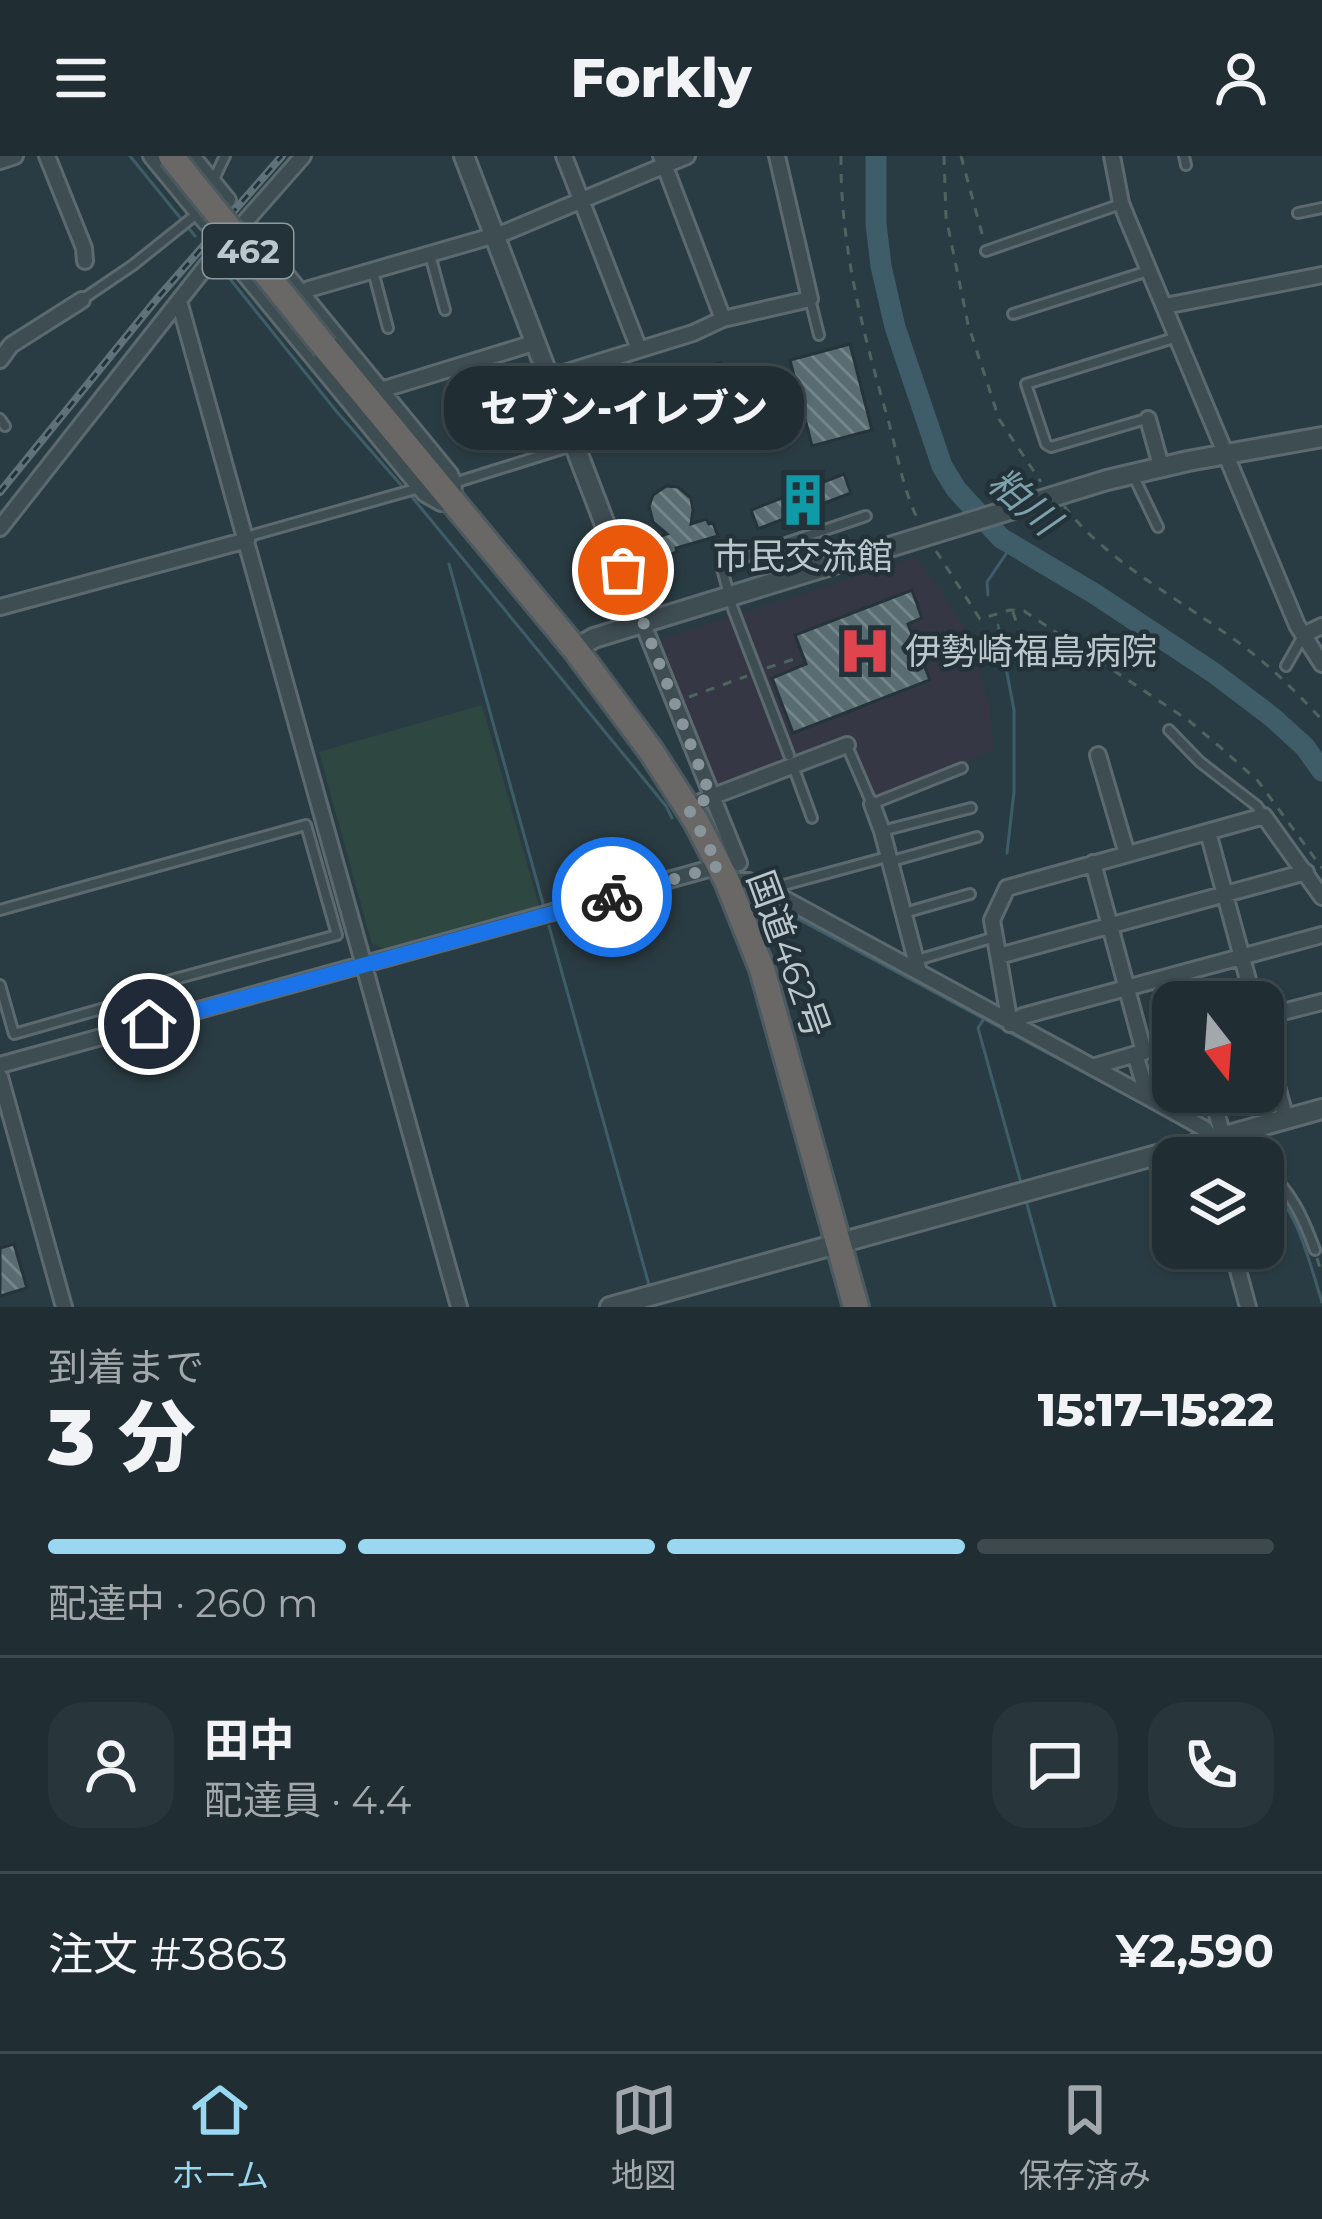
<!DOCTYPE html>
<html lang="ja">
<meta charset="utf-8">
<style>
body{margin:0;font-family:Montserrat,"Noto Sans JP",sans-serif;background:#28353a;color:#f1f3f6;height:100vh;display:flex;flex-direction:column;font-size:45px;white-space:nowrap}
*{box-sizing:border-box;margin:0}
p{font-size:39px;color:#a2a8ac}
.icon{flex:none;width:66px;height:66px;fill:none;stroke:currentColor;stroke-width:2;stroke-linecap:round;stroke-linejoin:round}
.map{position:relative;height:1151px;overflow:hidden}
.side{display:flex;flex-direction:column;background:#202d32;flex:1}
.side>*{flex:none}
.needle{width:78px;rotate:163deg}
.tools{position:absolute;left:1152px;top:825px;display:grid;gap:24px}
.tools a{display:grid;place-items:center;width:132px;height:132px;border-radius:24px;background:#202d32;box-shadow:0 3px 9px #0004,0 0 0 3px #3d494d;font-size:60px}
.pin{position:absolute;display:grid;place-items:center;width:102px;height:102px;color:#fff;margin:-51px;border:6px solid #fff;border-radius:50%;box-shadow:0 3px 12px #0007}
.courier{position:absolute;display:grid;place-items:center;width:120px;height:120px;margin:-60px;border:9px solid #1a73e8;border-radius:50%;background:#fff;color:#222;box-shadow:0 3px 15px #0007}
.bubble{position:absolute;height:84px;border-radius:36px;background:#202d32;box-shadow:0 3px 9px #0004,0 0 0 3px #3d494d;font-size:39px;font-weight:800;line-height:84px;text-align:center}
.headline em{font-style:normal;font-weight:800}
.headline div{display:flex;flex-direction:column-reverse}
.headline{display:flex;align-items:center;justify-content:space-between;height:204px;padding:0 48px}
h1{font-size:78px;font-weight:800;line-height:90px}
.bar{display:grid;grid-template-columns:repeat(4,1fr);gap:18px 12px;align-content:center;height:144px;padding:0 48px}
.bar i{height:15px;border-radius:9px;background:#3d494d}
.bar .active{background:#9ad8f2}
.bar p{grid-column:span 4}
.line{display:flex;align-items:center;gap:30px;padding:0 48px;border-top:3px solid #3d494d}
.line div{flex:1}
.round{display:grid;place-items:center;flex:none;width:126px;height:126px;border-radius:36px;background:#28353a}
header{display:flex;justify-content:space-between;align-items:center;height:156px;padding:0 48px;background:#202d32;font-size:54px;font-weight:800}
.dock{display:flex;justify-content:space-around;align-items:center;height:168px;border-top:3px solid #3d494d;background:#202d32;font-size:33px;color:#a2a8ac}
.dock a{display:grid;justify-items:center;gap:6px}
.dock .active{color:#9ad8f2}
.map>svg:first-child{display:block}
.medical{fill:#353844}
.green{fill:#2f4741}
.park{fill:url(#park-tufts)}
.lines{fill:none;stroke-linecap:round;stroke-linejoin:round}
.stream{stroke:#3f5d68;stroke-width:3}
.river{stroke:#3f5d68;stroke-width:21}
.building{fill:url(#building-back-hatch);stroke:#24343a;stroke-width:3}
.service-casing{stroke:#5c6a70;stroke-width:14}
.minor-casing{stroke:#5c6a70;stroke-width:20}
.tertiary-casing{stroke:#5c6a70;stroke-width:24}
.trunk-casing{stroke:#4b5a60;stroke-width:30}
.path{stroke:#4e645f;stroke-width:3;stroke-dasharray:9 9;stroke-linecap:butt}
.service{stroke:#3e4d52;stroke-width:8}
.minor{stroke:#3e4d52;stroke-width:14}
.tertiary{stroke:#3e4d52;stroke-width:18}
.trunk{stroke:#6a6866;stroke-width:24}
.rail-casing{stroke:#607279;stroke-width:8}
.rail{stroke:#223238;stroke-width:3;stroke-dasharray:9;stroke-linecap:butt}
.trunk-bridge-casing{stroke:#4b5a60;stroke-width:30;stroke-linecap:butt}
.trunk-bridge{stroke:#6a6866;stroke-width:24}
.done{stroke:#88969c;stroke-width:12;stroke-dasharray:0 21.6}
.route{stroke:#1a73e8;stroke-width:15}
.labels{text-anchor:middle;stroke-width:9;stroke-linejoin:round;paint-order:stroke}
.shield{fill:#223238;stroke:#8d9aa0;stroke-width:3}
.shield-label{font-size:33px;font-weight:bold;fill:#bbc7cc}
.poi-label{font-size:36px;fill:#bbc7cc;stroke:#223238}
.street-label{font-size:36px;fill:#bbc7cc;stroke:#223238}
.water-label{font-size:39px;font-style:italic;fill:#7ea1ac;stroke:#223238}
</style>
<header><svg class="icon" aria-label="menu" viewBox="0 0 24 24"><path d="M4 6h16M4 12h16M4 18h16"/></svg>Forkly<svg class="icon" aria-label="person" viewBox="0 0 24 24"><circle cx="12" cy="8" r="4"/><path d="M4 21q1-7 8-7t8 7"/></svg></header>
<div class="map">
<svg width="1322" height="1151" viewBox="0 0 1322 1151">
<defs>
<pattern id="park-tufts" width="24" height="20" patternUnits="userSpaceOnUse" patternTransform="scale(3)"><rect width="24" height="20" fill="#2f4741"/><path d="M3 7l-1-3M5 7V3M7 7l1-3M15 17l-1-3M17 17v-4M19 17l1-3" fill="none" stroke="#4b605b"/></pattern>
<pattern id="building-back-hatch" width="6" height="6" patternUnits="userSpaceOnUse" patternTransform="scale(3)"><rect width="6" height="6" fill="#586c72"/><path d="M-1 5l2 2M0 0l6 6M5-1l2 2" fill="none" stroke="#75868b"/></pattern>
</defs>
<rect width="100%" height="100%" fill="#2a3c43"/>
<path class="medical" d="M917 401 965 471 989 546 994 594 876 643 848 583 715 632 661 483Z"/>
<path class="green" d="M482 549 539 750 386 793 372 788 319 596Z"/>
<path class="park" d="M1173 923V936H1206L1214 962 1208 968 1151 938 1148 931Z"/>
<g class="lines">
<path class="stream" d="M130 0 195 80
M218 108 337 256 401 329
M208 224 187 146 217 110
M412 341 666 650 672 662
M449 408 544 751
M988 439 987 426 1012 389
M998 469 1014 554V636L1007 697
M759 742 1195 976
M549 770 649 1129
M983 864 978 872 1021 1027
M1220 990 1239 1002
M1263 1021C1298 1054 1308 1102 1322 1146
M1027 1048 1055 1151
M655 1150V1151"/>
<path class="river" d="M876 0V68L881 110 895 171 942 310 956 333 1001 382 1095 438 1214 517 1272 561 1305 591 1322 615"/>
</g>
<path class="building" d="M850 188 872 274 812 290 790 204Z
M721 206 726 221 667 240 662 224Z
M844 318 851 337 811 352 816 364 803 369 799 357 758 373 751 354Z
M666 330 678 331 691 342 693 354 691 368 706 363 709 368 713 367 718 380 676 392 677 396 654 404 649 390 654 388 652 383 667 378 653 366 649 350 653 339Z
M606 408 618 441 603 446 589 413Z
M912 434 922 462 908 468 930 524 793 577 772 522 806 508 795 479Z
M14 1088 27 1132 0 1140V1092Z"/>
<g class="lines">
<g class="service-casing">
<path id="service" d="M1184 0 1186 9
M213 25 225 0
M1298 57 1322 52
M986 95 1121 48
M430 99 445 154
M373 115 388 172
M83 143 133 109 198 57
M810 143 819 179
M1013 158 1148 115
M0 263 5 270
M1146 263 1051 291 1046 288 1026 228 1177 181
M1133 319 1158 371
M454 327 575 289
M248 383 253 379 419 332
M1286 510 1303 480
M1169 574 1200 606 1257 650 1263 659
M847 590 872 648 962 612
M789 599 733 453 721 409 866 360
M793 610 812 662
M882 675 971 652
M892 705 977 681
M772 736 780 730 887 701
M0 754 306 669 337 779 153 829 129 845 14 878 0 829
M904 757 970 738
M917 804 995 781
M129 845 137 872
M1230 980 1235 989 1251 1002
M1263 1011C1291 1034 1303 1061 1315 1094
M1162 1033 1173 1030"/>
</g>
<g class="minor-casing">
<path id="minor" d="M47 0 84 92 85 105
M151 0 206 67
M192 0 228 44
M564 0 639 193
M661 0 723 163
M1112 0 1121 47 1127 62 1297 469 1322 508
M0 5 15 0
M222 91 425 338 441 347 453 346 454 327 450 318 244 67
M302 138 309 133 506 76 687 0
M179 145 459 1151
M1165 150 1322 119
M0 204 11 189 82 144
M551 221 693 177 723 163 810 143 777 0
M381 234 537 186
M1148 263 1161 310
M0 372 207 109 303 0
M0 451 247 384
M643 468 739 707
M1303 479 1322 470
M1098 599 1127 698
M872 648 882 675 919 816
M688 652 711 641 847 589
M1208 676 1254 846
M1093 707 1144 896
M727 725H749L772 736 1153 944 1205 973 1212 984
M1322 741 1264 660 1007 732 992 764 1010 868 1023 860 1322 779
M999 800 1306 716
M1263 861 1322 846
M1263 880 1286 963
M1135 898 1148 941
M0 909 719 710
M1092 911 1173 887
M0 921 64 1151
M1211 936 1223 981
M1232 1092 1248 1151"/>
</g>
<g class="tertiary-casing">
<path id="tertiary" d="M464 0 643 468
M575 493 594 482 1107 324 1188 305 1322 281
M610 1151 1322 953"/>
</g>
<g class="trunk-casing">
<path id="trunk" d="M325 191 575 493 651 595 696 665 727 725 762 813 856 1151"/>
</g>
<path class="path" d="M841 0C840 92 864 180 889 267 898 301 903 334 919 366
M944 0 946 61 968 168 999 263 1041 326
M961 0 984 85
M1064 350C1106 404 1171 438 1225 477 1263 503 1291 530 1322 564
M936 395 980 463 1010 454 1024 455 1188 564 1219 590 1258 625 1322 712
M1013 456 1022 484
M767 512 800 501
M689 541 747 520
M1317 1102 1322 1119"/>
<use href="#service" class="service"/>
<use href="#minor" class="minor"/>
<use href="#tertiary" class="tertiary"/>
<use href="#trunk" class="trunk"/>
<g class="rail-casing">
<path id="rail" d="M0 336 156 144 282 0"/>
</g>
<use href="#rail" class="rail"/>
<g class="trunk-bridge-casing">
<path id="trunk-bridge" d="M171 0 325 191"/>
</g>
<use href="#trunk-bridge" class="trunk-bridge"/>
</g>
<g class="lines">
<path class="done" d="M612 741 719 710 688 652 711 641 623 414"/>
<path class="route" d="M149 868 612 741"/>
</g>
<defs>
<g id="building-bare" transform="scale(4.14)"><path d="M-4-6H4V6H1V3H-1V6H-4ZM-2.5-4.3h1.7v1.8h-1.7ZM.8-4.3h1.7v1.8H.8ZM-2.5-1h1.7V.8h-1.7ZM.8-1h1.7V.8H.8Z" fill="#0f9aa8" stroke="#223238" stroke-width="2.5" paint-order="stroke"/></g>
<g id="hospital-bare" transform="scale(4.14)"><path d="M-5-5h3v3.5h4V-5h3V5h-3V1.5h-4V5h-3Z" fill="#e0444e" stroke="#223238" stroke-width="2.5" paint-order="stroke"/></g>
</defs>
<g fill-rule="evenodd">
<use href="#building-bare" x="803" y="344"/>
<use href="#hospital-bare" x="865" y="495"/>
</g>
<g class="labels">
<rect class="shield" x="203" y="68" width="90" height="54" rx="9"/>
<g class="shield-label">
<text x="248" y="107">462</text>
</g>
<g class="poi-label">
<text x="803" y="413">市民交流館</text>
<text x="905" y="508" text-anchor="start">伊勢崎福島病院</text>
</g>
<g class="street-label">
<text transform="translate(789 798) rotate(70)" y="13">国道462号</text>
</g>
<g class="water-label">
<text transform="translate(1024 345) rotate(41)" y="14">粕川</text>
</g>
</g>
</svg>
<div class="tools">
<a><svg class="needle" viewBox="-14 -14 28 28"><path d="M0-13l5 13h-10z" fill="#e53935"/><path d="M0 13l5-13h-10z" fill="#a2a8ac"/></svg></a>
<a><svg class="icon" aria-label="layers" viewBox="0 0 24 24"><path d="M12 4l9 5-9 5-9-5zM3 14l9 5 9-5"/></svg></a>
</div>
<div class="pin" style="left:623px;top:414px;background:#ea580c"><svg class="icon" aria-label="bag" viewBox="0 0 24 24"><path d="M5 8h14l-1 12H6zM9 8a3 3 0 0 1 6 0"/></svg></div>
<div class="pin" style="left:149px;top:868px;background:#1f2937"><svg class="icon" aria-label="home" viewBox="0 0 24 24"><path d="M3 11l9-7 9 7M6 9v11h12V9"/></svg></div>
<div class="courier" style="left:612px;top:741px"><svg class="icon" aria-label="bike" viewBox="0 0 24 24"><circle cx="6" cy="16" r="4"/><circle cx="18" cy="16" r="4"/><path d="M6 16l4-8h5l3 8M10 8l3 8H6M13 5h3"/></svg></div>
<div class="bubble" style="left:444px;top:210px;width:360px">セブン-イレブン</div>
</div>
<section class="side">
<div class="headline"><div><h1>3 分</h1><p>到着まで</p></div><em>15:17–15:22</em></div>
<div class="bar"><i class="active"></i><i class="active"></i><i class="active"></i><i></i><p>配達中 · 260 m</p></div>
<div class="line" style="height:216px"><a class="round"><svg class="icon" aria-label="person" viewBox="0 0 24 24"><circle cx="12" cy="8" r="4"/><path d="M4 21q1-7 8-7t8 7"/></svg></a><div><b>田中</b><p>配達員 · 4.4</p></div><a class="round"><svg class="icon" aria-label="chat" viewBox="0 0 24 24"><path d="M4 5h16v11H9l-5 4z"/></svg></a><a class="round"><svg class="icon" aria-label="phone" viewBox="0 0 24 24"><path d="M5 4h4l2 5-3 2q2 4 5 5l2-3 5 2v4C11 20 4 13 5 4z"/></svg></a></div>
<div class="line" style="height:156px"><div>注文 #3863</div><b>¥2,590</b></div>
</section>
<nav class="dock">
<a class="active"><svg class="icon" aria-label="home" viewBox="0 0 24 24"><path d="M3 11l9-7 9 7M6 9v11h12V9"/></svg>ホーム</a>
<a><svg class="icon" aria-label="map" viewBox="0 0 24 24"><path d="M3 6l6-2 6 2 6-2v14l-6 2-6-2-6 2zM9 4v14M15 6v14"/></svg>地図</a>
<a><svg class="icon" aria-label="saved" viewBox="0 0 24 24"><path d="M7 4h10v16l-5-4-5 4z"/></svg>保存済み</a>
</nav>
